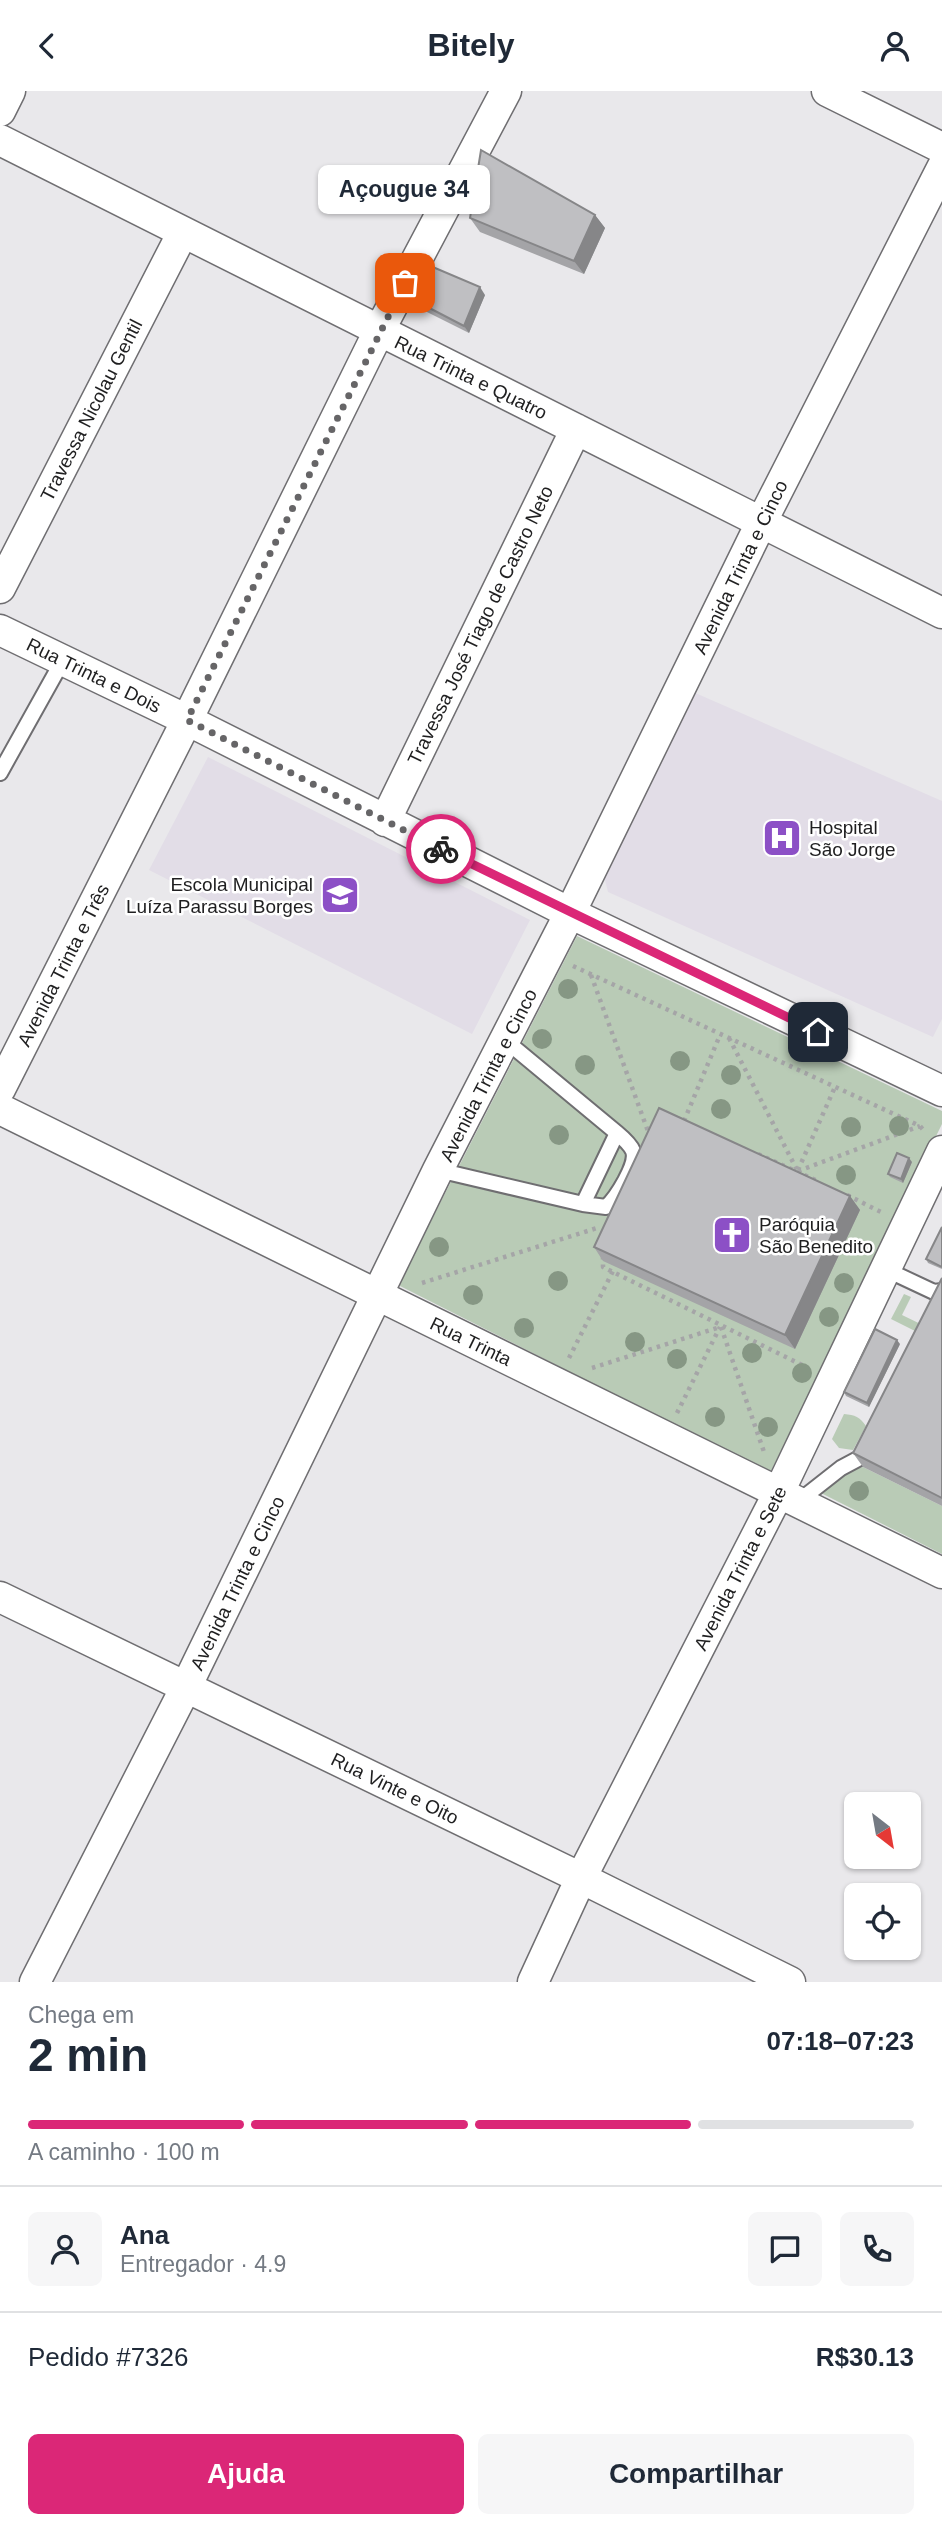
<!DOCTYPE html>
<html lang="pt">
<meta charset="utf-8">
<style>
body{margin:0;font-family:Arial,sans-serif;background:#f6f6f7;color:#1f2937;height:100vh;display:flex;flex-direction:column;font-size:26px;white-space:nowrap}
*{box-sizing:border-box;margin:0}
p{font-size:23px;color:#747a83}
.icon{flex:none;width:38px;height:38px;fill:none;stroke:currentColor;stroke-width:2;stroke-linecap:round;stroke-linejoin:round}
.map{position:relative;height:1891px;overflow:hidden}
.sheet{display:flex;flex-direction:column;background:#fff;flex:1}
.sheet>*{flex:none}
.needle{width:46px;rotate:149deg}
.tools{position:absolute;left:844px;top:1701px;display:grid;gap:14px}
.tools a{display:grid;place-items:center;width:77px;height:77px;border-radius:10px;background:#fff;box-shadow:0 2px 5px #0004;font-size:35px}
.pin{position:absolute;display:grid;place-items:center;width:60px;height:60px;color:#fff;margin:-30px;border-radius:14px;box-shadow:0 4px 10px #0006}
.courier{position:absolute;display:grid;place-items:center;width:70px;height:70px;margin:-35px;border:5px solid #db2777;border-radius:50%;background:#fff;color:#222;box-shadow:0 2px 9px #0007}
.bubble{position:absolute;height:49px;border-radius:10px;background:#fff;box-shadow:0 2px 5px #0004;font-size:23px;font-weight:600;line-height:49px;text-align:center}
.head em{font-style:normal;font-weight:600}
.head div{display:flex;flex-direction:column-reverse}
.head{display:flex;align-items:center;justify-content:space-between;height:119px;padding:0 28px}
h1{font-size:46px;font-weight:600;line-height:52px}
.bar{display:grid;grid-template-columns:repeat(4,1fr);gap:10px 7px;align-content:center;height:84px;padding:0 28px}
.bar i{height:9px;border-radius:5px;background:#e0e1e3}
.bar .current{background:#db2777}
.bar p{grid-column:span 4}
.line{display:flex;align-items:center;gap:18px;padding:0 28px;border-top:2px solid #e0e1e3}
.line div{flex:1}
.round{display:grid;place-items:center;flex:none;width:74px;height:74px;border-radius:10px;background:#f6f6f7}
.cta{display:flex;gap:14px;margin-top:auto;padding:14px 28px}
.cta a{flex:1;height:80px;border-radius:10px;background:#db2777;color:#fff;font-size:28px;font-weight:600;line-height:80px;text-align:center}
.cta a+a{background:#f6f6f7;color:#1f2937}
header{display:flex;justify-content:space-between;align-items:center;height:91px;padding:0 28px;background:#fff;font-size:32px;font-weight:600}
.map>svg:first-child{display:block}
.built{fill:#e2dde7}
.green{fill:#b9cbb6}
.lines{fill:none;stroke-linecap:round;stroke-linejoin:round}
.service-casing{stroke:#6f6e71;stroke-width:18}
.minor-casing{stroke:#6f6e71;stroke-width:33}
.path{stroke:#a5a5a7;stroke-width:4.5;stroke-dasharray:3.5 5;stroke-linecap:butt}
.service{stroke:#fff;stroke-width:14}
.minor{stroke:#fff;stroke-width:30}
.tree{fill:#869784}
.wall{fill:#a4a4a7}
.shaded-wall{fill:#868688}
.building{fill:#bfbfc2;stroke:#868688;stroke-width:2}
.done{stroke:#666567;stroke-width:7;stroke-dasharray:0 12.6}
.route{stroke:#db2777;stroke-width:9}
.labels{text-anchor:middle;stroke-width:5;stroke-linejoin:round;paint-order:stroke}
.street-label{font-size:19px;fill:#1f1f20;stroke:#fff}
.poi-label{font-size:19px;fill:#1f1f20;stroke:#fff;text-anchor:start}
</style>
<header><svg class="icon" aria-label="back" viewBox="0 0 24 24"><path d="M15 5l-7 7 7 7"/></svg>Bitely<svg class="icon" aria-label="person" viewBox="0 0 24 24"><circle cx="12" cy="8" r="4"/><path d="M4 21q1-7 8-7t8 7"/></svg></header>
<div class="map">
<svg width="942" height="1891" viewBox="0 0 942 1891">
<rect width="100%" height="100%" fill="#e9e8eb"/>
<path class="built" d="M693 601 942 710V928L933 946 608 801 604 785Z
M208 666 530 829 472 943 149 779Z"/>
<path class="green" d="M577 845 942 1020V1033L770 1382 398 1194Z
M904 1203 911 1206 902 1224 933 1239 929 1247 891 1228Z
M844 1323C855 1324 860 1326 866 1335L853 1359 839 1357 832 1348Z
M863 1376 942 1415V1463L815 1399 846 1380Z"/>
<g class="lines">
<g class="service-casing">
<path id="service" d="M0 682 63 569
M438 1079 583 1113 617 1042 506 950
M583 1113 606 1116C616 1107 638 1073 633 1060 630 1053 623 1047 617 1042
M885 1178 934 1201 942 1200
M799 1410 841 1377 871 1361"/>
</g>
<g class="minor-casing">
<path id="minor" d="M827 0 942 57
M0 20 10 0
M0 49 942 522
M0 497 183 141
M0 539 187 629 570 822 942 1000
M385 730 576 338
M0 998 187 629 379 240 506 0
M0 1018 942 1482
M0 1506 581 1787 790 1891
M35 1891 186 1596 438 1079 570 822 761 432 942 77
M533 1891 581 1787 779 1401 942 1060"/>
</g>
<path class="path" d="M573 875 920 1035 925 1041
M591 884 649 1043
M729 947 797 1079
M684 1030 720 944
M758 1063 820 1091
M798 1079 835 996
M798 1080 920 1035
M847 1104 883 1122
M603 1165V1176L808 1277
M422 1192 597 1137
M721 1236 764 1361
M569 1267 613 1180
M592 1277 720 1236
M677 1322 720 1236"/>
<use href="#service" class="service"/>
<use href="#minor" class="minor"/>
</g>
<g class="tree">
<circle cx="568" cy="898" r="10"/>
<circle cx="542" cy="948" r="10"/>
<circle cx="680" cy="970" r="10"/>
<circle cx="585" cy="974" r="10"/>
<circle cx="731" cy="984" r="10"/>
<circle cx="721" cy="1018" r="10"/>
<circle cx="899" cy="1035" r="10"/>
<circle cx="851" cy="1036" r="10"/>
<circle cx="559" cy="1044" r="10"/>
<circle cx="846" cy="1084" r="10"/>
<circle cx="439" cy="1156" r="10"/>
<circle cx="558" cy="1190" r="10"/>
<circle cx="844" cy="1192" r="10"/>
<circle cx="473" cy="1204" r="10"/>
<circle cx="829" cy="1226" r="10"/>
<circle cx="524" cy="1237" r="10"/>
<circle cx="635" cy="1251" r="10"/>
<circle cx="752" cy="1262" r="10"/>
<circle cx="677" cy="1268" r="10"/>
<circle cx="802" cy="1282" r="10"/>
<circle cx="715" cy="1326" r="10"/>
<circle cx="768" cy="1336" r="10"/>
<circle cx="859" cy="1400" r="10"/>
</g>
<path class="wall" d="M595 124 605 137 584 183 480 141 470 127Z
M485 204 469 242 417 216 412 208Z
M912 1071 903 1092 890 1086 888 1083Z
M850 1105 860 1119 795 1258 603 1170 594 1156Z
M942 1136V1178L928 1172 926 1168Z
M942 1187V1415L863 1376 853 1362Z
M900 1253 869 1316 846 1305 844 1301Z"/>
<path class="shaded-wall" d="M595 124 605 137 584 183 574 170Z
M480 196 485 204 469 242 464 235Z
M909 1067 912 1071 903 1092 901 1088Z
M850 1105 860 1119 795 1258 785 1244Z
M897 1249 900 1253 869 1316 867 1312Z"/>
<path class="building" d="M481 59 595 124 574 170 470 127Z
M428 174 480 196 464 235 412 208Z
M659 1017 850 1105 785 1244 594 1156Z
M897 1062 909 1067 901 1088 888 1083Z
M942 1136V1176L926 1168Z
M942 1187V1407L853 1362Z
M875 1238 897 1249 867 1312 844 1301Z"/>
<g class="lines">
<path class="done" d="M405 192 187 629 441 758"/>
<path class="route" d="M441 758 818 941"/>
</g>
<defs>
<g id="hospital-square" transform="scale(2.0125)"><rect x="-9" y="-9" width="18" height="18" rx="4" fill="#8c50c6" stroke="#fff"/><path d="M-5-5h3v3.5h4V-5h3V5h-3V1.5h-4V5h-3Z" fill="#fff"/></g>
<g id="school-square" transform="scale(2.0125)"><rect x="-9" y="-9" width="18" height="18" rx="4" fill="#8c50c6" stroke="#fff"/><path d="M0-5L7-2L0 1L-7-2ZM-4 1L0 2.5L4 1V4Q0 6-4 4Z" fill="#fff"/></g>
<g id="church-square" transform="scale(2.0125)"><rect x="-9" y="-9" width="18" height="18" rx="4" fill="#8c50c6" stroke="#fff"/><path d="M-1.2-6h2.4v3.5h3.3v2.4h-3.3V6h-2.4V-.1h-3.3v-2.4h3.3Z" fill="#fff"/></g>
</defs>
<g fill-rule="evenodd">
<use href="#hospital-square" x="782" y="747"/>
<use href="#school-square" x="340" y="804"/>
<use href="#church-square" x="732" y="1144"/>
</g>
<g class="labels">
<g class="street-label">
<text transform="translate(471 286) rotate(26)" y="7">Rua Trinta e Quatro</text>
<text transform="translate(91 319) rotate(-63)" y="7">Travessa Nicolau Gentil</text>
<text transform="translate(740 476) rotate(-64)" y="7">Avenida Trinta e Cinco</text>
<text transform="translate(480 534) rotate(-64)" y="7">Travessa José Tiago de Castro Neto</text>
<text transform="translate(94 584) rotate(26)" y="7">Rua Trinta e Dois</text>
<text transform="translate(63 874) rotate(-63)" y="7">Avenida Trinta e Três</text>
<text transform="translate(488 984) rotate(-63)" y="7">Avenida Trinta e Cinco</text>
<text transform="translate(471 1250) rotate(26)" y="7">Rua Trinta</text>
<text transform="translate(740 1477) rotate(-63)" y="7">Avenida Trinta e Sete</text>
<text transform="translate(237 1492) rotate(-64)" y="7">Avenida Trinta e Cinco</text>
<text transform="translate(395 1697) rotate(26)" y="7">Rua Vinte e Oito</text>
</g>
<g class="poi-label">
<text x="809" y="743">Hospital<tspan x="809" dy="22">São Jorge</tspan></text>
<text x="313" y="800" text-anchor="end">Escola Municipal<tspan x="313" dy="22">Luíza Parassu Borges</tspan></text>
<text x="759" y="1140">Paróquia<tspan x="759" dy="22">São Benedito</tspan></text>
</g>
</g>
</svg>
<div class="tools">
<a><svg class="needle" viewBox="-14 -14 28 28"><path d="M0-13l5 13h-10z" fill="#e53935"/><path d="M0 13l5-13h-10z" fill="#747a83"/></svg></a>
<a><svg class="icon" aria-label="locate" viewBox="0 0 24 24"><circle cx="12" cy="12" r="6"/><path d="M12 2v4M12 18v4M2 12h4M18 12h4"/></svg></a>
</div>
<div class="pin" style="left:405px;top:192px;background:#ea580c"><svg class="icon" aria-label="bag" viewBox="0 0 24 24"><path d="M5 8h14l-1 12H6zM9 8a3 3 0 0 1 6 0"/></svg></div>
<div class="pin" style="left:818px;top:941px;background:#1f2937"><svg class="icon" aria-label="home" viewBox="0 0 24 24"><path d="M3 11l9-7 9 7M6 9v11h12V9"/></svg></div>
<div class="courier" style="left:441px;top:758px"><svg class="icon" aria-label="bike" viewBox="0 0 24 24"><circle cx="6" cy="16" r="4"/><circle cx="18" cy="16" r="4"/><path d="M6 16l4-8h5l3 8M10 8l3 8H6M13 5h3"/></svg></div>
<div class="bubble" style="left:318px;top:74px;width:172px">Açougue 34</div>
</div>
<section class="sheet">
<div class="head"><div><h1>2 min</h1><p>Chega em</p></div><em>07:18–07:23</em></div>
<div class="bar"><i class="current"></i><i class="current"></i><i class="current"></i><i></i><p>A caminho · 100 m</p></div>
<div class="line" style="height:126px"><a class="round"><svg class="icon" aria-label="person" viewBox="0 0 24 24"><circle cx="12" cy="8" r="4"/><path d="M4 21q1-7 8-7t8 7"/></svg></a><div><b>Ana</b><p>Entregador · 4.9</p></div><a class="round"><svg class="icon" aria-label="chat" viewBox="0 0 24 24"><path d="M4 5h16v11H9l-5 4z"/></svg></a><a class="round"><svg class="icon" aria-label="phone" viewBox="0 0 24 24"><path d="M5 4h4l2 5-3 2q2 4 5 5l2-3 5 2v4C11 20 4 13 5 4z"/></svg></a></div>
<div class="line" style="height:91px"><div>Pedido #7326</div><b>R$30.13</b></div>
<div class="cta"><a>Ajuda</a><a>Compartilhar</a></div>
</section>
